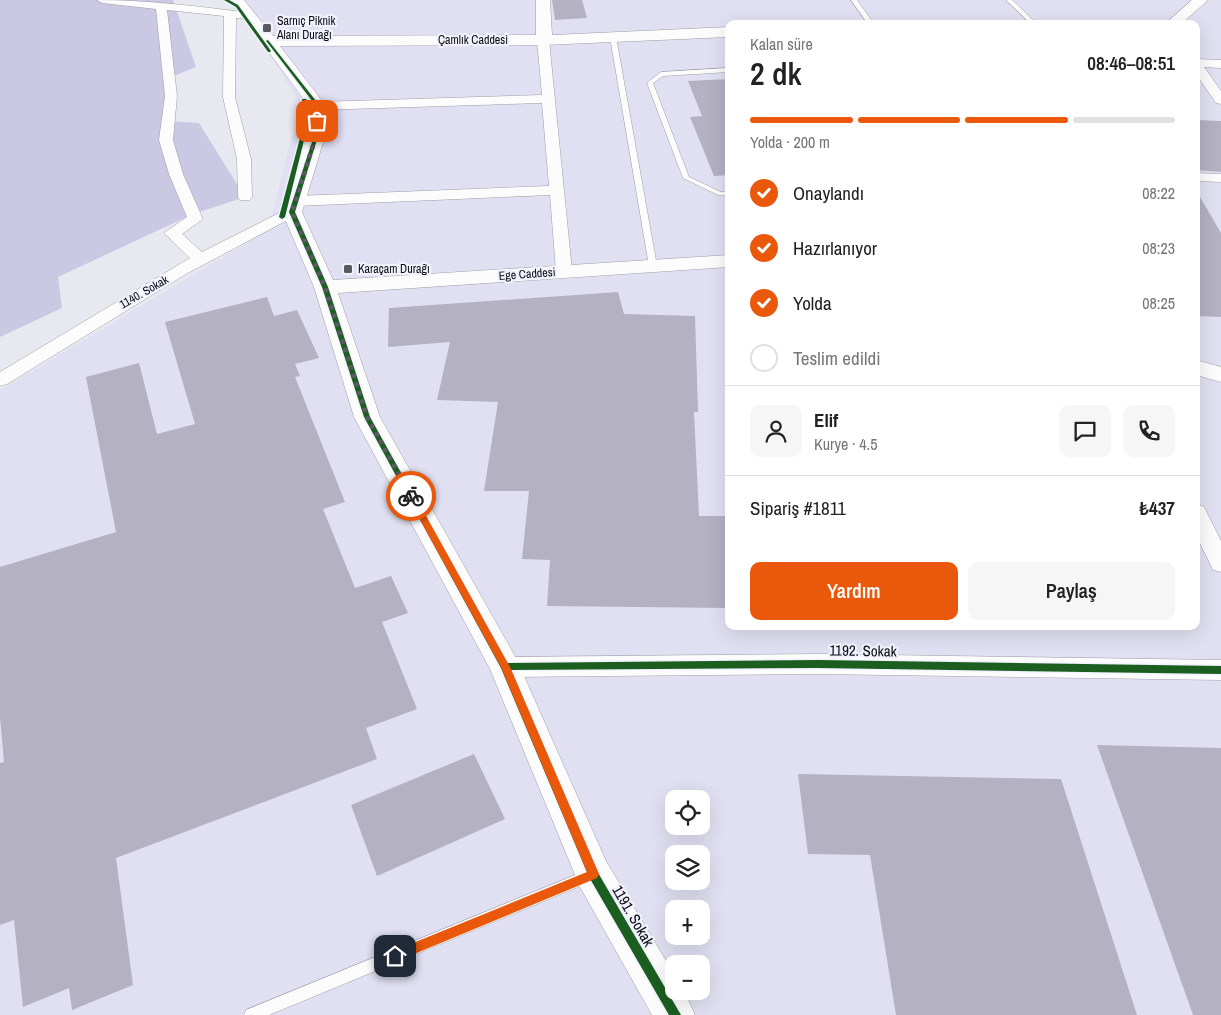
<!DOCTYPE html>
<html lang="tr">
<meta charset="utf-8">
<style>
body{margin:0;font-family:"Archivo Narrow",sans-serif;background:#f6f6f6;color:#222;height:100vh;display:flex;flex-direction:column;font-size:19px;white-space:nowrap}
*{box-sizing:border-box;margin:0}
p{font-size:16px;color:#767676}
.icon{flex:none;width:28px;height:28px;fill:none;stroke:currentColor;stroke-width:2;stroke-linecap:round;stroke-linejoin:round}
.map{position:relative;flex:1;overflow:hidden}
.side{position:absolute;left:725px;top:20px;width:475px;height:610px;display:flex;flex-direction:column;background:#fff;border-radius:10px;box-shadow:0 5px 20px #0002}
.side>*{flex:none}
.tools{position:absolute;left:665px;top:790px;display:grid;gap:10px}
.tools a{display:grid;place-items:center;width:45px;height:45px;border-radius:10px;background:#fff;box-shadow:0 5px 20px #0002;font-size:25px}
.pin{position:absolute;display:grid;place-items:center;width:42px;height:42px;color:#fff;margin:-21px;border-radius:10px;box-shadow:0 2px 8px #0006}
.courier{position:absolute;display:grid;place-items:center;width:50px;height:50px;margin:-25px;border:4px solid #ea580c;border-radius:50%;background:#fff;color:#222;box-shadow:0 1px 6px #0007}
.summary em{font-style:normal;font-weight:600}
.summary div{display:flex;flex-direction:column-reverse}
.summary{display:flex;align-items:center;justify-content:space-between;height:85px;padding:0 25px}
h1{font-size:32px;font-weight:600;line-height:38px}
.bar{display:grid;grid-template-columns:repeat(4,1fr);gap:8px 5px;align-content:center;height:60px;padding:0 25px}
.bar i{height:6px;border-radius:4px;background:#e0e0e0}
.bar .current{background:#ea580c}
.bar p{grid-column:span 4}
.line{display:flex;align-items:center;gap:12px;padding:0 25px;border-top:1px solid #e0e0e0}
.line div{flex:1}
.round{display:grid;place-items:center;flex:none;width:52px;height:52px;border-radius:10px;background:#f6f6f6}
ol{padding:0 25px;list-style:none}
li{display:flex;align-items:center;gap:15px;height:55px}
li p{margin-inline-start:auto}
li .icon{padding:5px;border-radius:50%;background:#ea580c;color:#fff;stroke-width:4}
li:last-child{color:#767676}
li i{width:28px;height:28px;border:2px solid #e0e0e0;border-radius:50%}
.cta{display:flex;gap:10px;margin-top:auto;padding:10px 25px}
.cta a{flex:1;height:58px;border-radius:10px;background:#ea580c;color:#fff;font-size:20px;font-weight:600;line-height:58px;text-align:center}
.cta a+a{background:#f6f6f6;color:#222}
.map>svg:first-child{display:block}
.built{fill:#e1e0f2;fill-rule:evenodd}
.green{fill:#cac8e3}
.building{fill:#b3b1c2}
.lines{fill:none;stroke-linecap:round;stroke-linejoin:round}
.lane-casing{stroke:#9d9da4;stroke-width:1}
.street-casing{stroke:#9d9da4;stroke-width:1}
.secondary-casing{stroke:#9d9da4;stroke-width:1}
.lane{fill:#fcfcfd;fill-rule:evenodd}
.street{fill:#fcfcfd;fill-rule:evenodd}
.secondary{fill:#fcfcfd;fill-rule:evenodd}
.cycleway-casing{stroke:#f2f2fd;stroke-width:3}
.cycleway{fill:#1b5e20;fill-rule:evenodd}
.route{fill:#ea580c}
.done{stroke:#595960;stroke-width:5;stroke-dasharray:0 9}
.poi-dot{fill:#595960;stroke:#f2f2fd;stroke-width:2}
.labels{text-anchor:middle;stroke-width:4.5;stroke-linejoin:round;paint-order:stroke}
.far-poi-label{font-size:12px;fill:#0c0c12;stroke:#f2f2fd;text-anchor:start}
.far-street-label{font-size:12px;fill:#0c0c12;stroke:#f2f2fd}
.street-label{font-size:15px;fill:#0c0c12;stroke:#f2f2fd}
</style>
<div class="map">
<svg width="1221" height="1015" viewBox="0 0 1221 1015">
<rect width="100%" height="100%" fill="#e8e8f1"/>
<path class="built" d="M237 0H1221V1015H0V390L268 230 300 104ZM729 24H1196V626H729ZM674 799H701V826H674ZM674 854H701V881H674ZM674 909H701V936H674ZM674 964H701V991H674Z"/>
<path class="green" d="M0 0H173L196 67 171 77 168 121 199 123 245 197 193 214 58 277 62 308 0 337Z"/>
<path class="building" d="M552 0H582L587 18 555 20Z
M729 79V175L714 176 690 117 702 116 688 81Z
M1196 120 1221 121V172L1196 170Z
M1196 190 1221 233V317L1196 316Z
M618 292 624 314 695 316 698 412H694L699 516H729V608L547 606 550 560 522 559 529 491H484L498 402 437 400 450 342 388 347 389 308Z
M267 297 274 316 297 310 319 358 295 364 300 376 295 377 345 502 323 509 355 588 391 576 408 613 382 622 417 709 366 728 377 759 116 858 133 985 72 1010 69 988 23 1007 14 920 0 925V763L4 762 0 717V567L116 532 86 377 139 363 157 434 195 424 165 322Z
M1097 745 1221 748V1015H1193Z
M474 754 505 819 377 876 351 805Z
M798 774 1061 779 1137 1015H896L870 855 808 854Z"/>
<g class="lines">
<g class="lane-casing">
<path id="lane" d="M851 0H857L874 24H868Z
M1006 0H1012L1037 24H1031Z
M613 35 616 37 657 266 653 268 649 266 610 37Z
M729 68V72L663 76 653 83 689 177 721 192H729V196L718 195 683 178 647 83 661 72Z
M590 869 595 870 597 875 595 880 269 1015H244L246 1010Z"/>
</g>
<g class="street-casing">
<path id="street" d="M97 0C146 0 194 6 243 12L249 15 243 18H236L235 97 251 159 252 197 250 200H240L238 197 237 159 223 97 224 16 167 10 177 96 173 140 183 174 203 219 182 234 202 252 287 209H297L300 212 297 215 186 274 7 384 0 386V372L190 258 164 233 187 217 169 174 159 140 165 96 156 9 102 3Z
M543 36 549 40 572 271 570 274H558L556 271 550 195 296 206 291 204 288 201 291 198 296 196 549 186 542 103 318 110 311 106 318 102 542 95 537 40Z
M1196 59 1221 60V68L1204 67 1221 91V104L1216 103 1196 74Z
M1196 173 1221 174V182L1196 181Z
M1196 504 1204 507 1221 541V572L1213 570 1196 535Z
M818 654 1221 660V680L818 674 505 677 496 674 493 667 496 660 505 657Z"/>
</g>
<g class="secondary-casing">
<path id="secondary" d="M230 0H244L273 36 536 35V0H550L552 35 729 27V37L543 45 280 46 326 106 325 136 302 212 333 280 729 255V267L338 293 380 417 516 658 606 861 674 974V991H684L695 1015H652L580 887 490 669 354 417 314 287 282 212 307 136 309 106Z
M1192 0H1208L1181 24H1165Z
M1196 360 1221 367V382L1196 375Z"/>
</g>
<use href="#lane" class="lane"/>
<use href="#street" class="street"/>
<use href="#secondary" class="secondary"/>
<g class="cycleway-casing">
<path id="cycleway" d="M224 0H229L238 5 271 51 270 52H268L236 7Z
M268 40 320 106 318 136 295 212 328 287 370 417 507 663 818 660 1221 666V674L818 668 511 670 597 871 681 1015H669L589 877 501 668 364 417 322 287 289 212 314 136 316 106 267 42 266 41Z
M302 99H306L312 108 285 217 282 219 279 217 308 108 302 100Z"/>
</g>
<use href="#cycleway" class="cycleway"/>
</g>
<path class="route" d="M411 493 415 496 510 667 599 874 597 878 395 962 391 960 389 956 391 952 587 872 501 667 407 496Z"/>
<g class="lines">
<path class="done" d="M317 121 316 136 292 212 325 287 367 417 411 496"/>
</g>
<g class="poi-dot">
<rect x="262" y="23" width="10" height="10" rx="2.5"/>
<rect x="343" y="264" width="10" height="10" rx="2.5"/>
</g>
<g class="labels">
<g class="far-poi-label">
<text x="277" y="25">Sarnıç Piknik<tspan x="277" dy="14">Alanı Durağı</tspan></text>
<text x="358" y="273">Karaçam Durağı</text>
</g>
<g class="far-street-label">
<text x="473" y="44">Çamlık Caddesi</text>
<text transform="translate(527 274) rotate(-4)" y="4">Ege Caddesi</text>
<text transform="translate(144 292) rotate(-30)" y="4">1140. Sokak</text>
</g>
<g class="street-label">
<text transform="translate(863 651) rotate(1)" y="5">1192. Sokak</text>
<text transform="translate(633 916) rotate(60)" y="5">1191. Sokak</text>
</g>
</g>
</svg>
<div class="tools">
<a><svg class="icon" aria-label="locate" viewBox="0 0 24 24"><circle cx="12" cy="12" r="6"/><path d="M12 2v4M12 18v4M2 12h4M18 12h4"/></svg></a>
<a><svg class="icon" aria-label="layers" viewBox="0 0 24 24"><path d="M12 4l9 5-9 5-9-5zM3 14l9 5 9-5"/></svg></a>
<a>+</a>
<a>−</a>
</div>
<div class="pin" style="left:317px;top:121px;background:#ea580c"><svg class="icon" aria-label="bag" viewBox="0 0 24 24"><path d="M5 8h14l-1 12H6zM9 8a3 3 0 0 1 6 0"/></svg></div>
<div class="pin" style="left:395px;top:956px;background:#1f2937"><svg class="icon" aria-label="home" viewBox="0 0 24 24"><path d="M3 11l9-7 9 7M6 9v11h12V9"/></svg></div>
<div class="courier" style="left:411px;top:496px"><svg class="icon" aria-label="bike" viewBox="0 0 24 24"><circle cx="6" cy="16" r="4"/><circle cx="18" cy="16" r="4"/><path d="M6 16l4-8h5l3 8M10 8l3 8H6M13 5h3"/></svg></div>
<section class="side">
<div class="summary"><div><h1>2 dk</h1><p>Kalan süre</p></div><em>08:46–08:51</em></div>
<div class="bar"><i class="current"></i><i class="current"></i><i class="current"></i><i></i><p>Yolda · 200 m</p></div>
<ol>
<li><svg class="icon" aria-label="check" viewBox="0 0 24 24"><path d="M5 12l5 5 9-10"/></svg>Onaylandı<p>08:22</p></li>
<li><svg class="icon" aria-label="check" viewBox="0 0 24 24"><path d="M5 12l5 5 9-10"/></svg>Hazırlanıyor<p>08:23</p></li>
<li><svg class="icon" aria-label="check" viewBox="0 0 24 24"><path d="M5 12l5 5 9-10"/></svg>Yolda<p>08:25</p></li>
<li><i></i>Teslim edildi</li>
</ol>
<div class="line" style="height:90px"><a class="round"><svg class="icon" aria-label="person" viewBox="0 0 24 24"><circle cx="12" cy="8" r="4"/><path d="M4 21q1-7 8-7t8 7"/></svg></a><div><b>Elif</b><p>Kurye · 4.5</p></div><a class="round"><svg class="icon" aria-label="chat" viewBox="0 0 24 24"><path d="M4 5h16v11H9l-5 4z"/></svg></a><a class="round"><svg class="icon" aria-label="phone" viewBox="0 0 24 24"><path d="M5 4h4l2 5-3 2q2 4 5 5l2-3 5 2v4C11 20 4 13 5 4z"/></svg></a></div>
<div class="line" style="height:65px"><div>Sipariş #1811</div><b>₺437</b></div>
<div class="cta"><a>Yardım</a><a>Paylaş</a></div>
</section>
</div>
